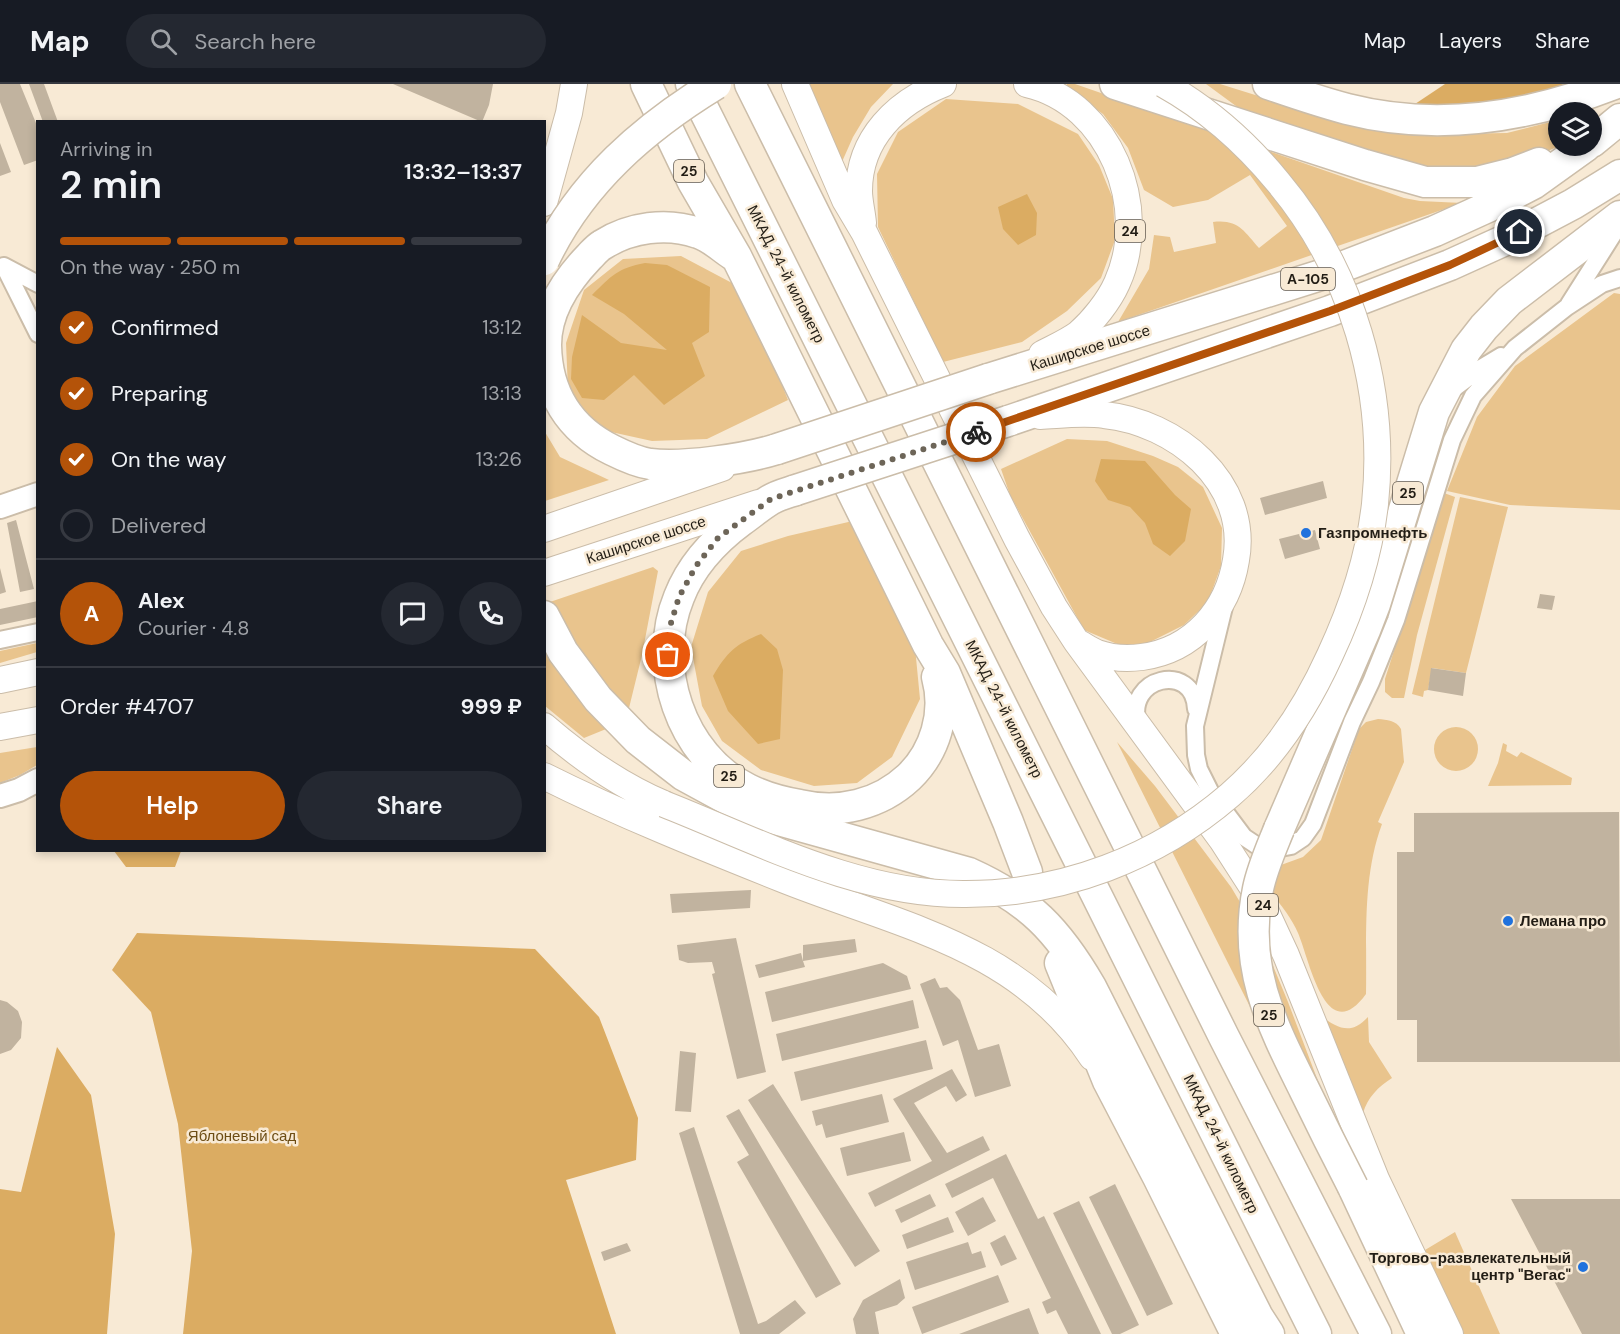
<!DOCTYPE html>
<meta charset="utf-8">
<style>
body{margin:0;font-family:"DM Sans",sans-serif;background:#242831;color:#f1f3f6;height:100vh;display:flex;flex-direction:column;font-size:22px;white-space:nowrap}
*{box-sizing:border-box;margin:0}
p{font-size:20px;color:#9ea1a6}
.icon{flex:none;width:33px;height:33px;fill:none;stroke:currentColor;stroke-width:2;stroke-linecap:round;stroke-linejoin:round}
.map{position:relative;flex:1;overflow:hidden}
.sheet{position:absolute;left:36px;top:36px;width:510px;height:732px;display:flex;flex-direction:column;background:#171b24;border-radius:0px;box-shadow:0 3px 9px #0003}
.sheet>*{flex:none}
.fabs{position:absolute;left:1548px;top:18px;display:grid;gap:12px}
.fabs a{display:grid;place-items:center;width:54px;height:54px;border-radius:50%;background:#171b24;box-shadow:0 3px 9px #0003;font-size:30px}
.pin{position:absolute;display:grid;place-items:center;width:51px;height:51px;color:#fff;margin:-26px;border:3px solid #fff;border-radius:50%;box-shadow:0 2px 6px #0007}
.courier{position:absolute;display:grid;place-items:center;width:60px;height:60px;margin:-30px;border:4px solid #b45309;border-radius:50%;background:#fff;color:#222;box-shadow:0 2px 8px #0007}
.headline em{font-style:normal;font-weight:600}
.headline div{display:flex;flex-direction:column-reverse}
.headline{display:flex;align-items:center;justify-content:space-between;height:102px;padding:0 24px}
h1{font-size:39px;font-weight:600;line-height:45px}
.bar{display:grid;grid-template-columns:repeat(4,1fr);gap:9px 6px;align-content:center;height:72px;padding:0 24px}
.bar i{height:8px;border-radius:4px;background:#363941}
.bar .selected{background:#b45309}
.bar p{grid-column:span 4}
.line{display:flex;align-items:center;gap:15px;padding:0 24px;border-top:2px solid #363941}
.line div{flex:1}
.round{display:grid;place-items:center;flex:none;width:63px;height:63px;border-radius:32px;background:#242831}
ol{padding:0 24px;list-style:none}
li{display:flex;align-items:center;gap:18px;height:66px}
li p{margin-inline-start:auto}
li .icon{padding:6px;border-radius:50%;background:#b45309;color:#fff;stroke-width:4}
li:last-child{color:#9ea1a6}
li i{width:33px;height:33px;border:3px solid #363941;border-radius:50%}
.button{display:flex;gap:12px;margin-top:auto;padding:12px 24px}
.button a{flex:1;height:69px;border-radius:36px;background:#b45309;color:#fff;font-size:24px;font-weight:600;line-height:69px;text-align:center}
.button a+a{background:#242831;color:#f1f3f6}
header{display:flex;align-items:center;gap:36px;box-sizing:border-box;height:84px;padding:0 30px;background:#171b24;border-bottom:2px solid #363941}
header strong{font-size:28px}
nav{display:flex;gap:33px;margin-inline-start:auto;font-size:21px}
.search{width:420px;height:54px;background:#242831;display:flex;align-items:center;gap:15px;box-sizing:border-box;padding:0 21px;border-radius:33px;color:#9ea1a6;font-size:22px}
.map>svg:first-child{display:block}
.green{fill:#e9c48d}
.forest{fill:#dbac62}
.building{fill:#c1b39f}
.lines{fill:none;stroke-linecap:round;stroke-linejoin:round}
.street-casing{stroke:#cbbda9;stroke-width:20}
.secondary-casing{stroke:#cbbda9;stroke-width:26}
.primary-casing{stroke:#cbbda9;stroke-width:28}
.highway-casing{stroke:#cbbda9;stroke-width:33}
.street{stroke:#fff;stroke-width:16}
.secondary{stroke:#fff;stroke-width:22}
.primary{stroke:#fff;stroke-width:26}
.highway{stroke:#fff;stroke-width:30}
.primary-bridge-casing{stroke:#cbbda9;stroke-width:28;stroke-linecap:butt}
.highway-bridge-casing{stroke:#cbbda9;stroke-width:33;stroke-linecap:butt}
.primary-bridge{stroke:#fff;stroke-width:26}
.highway-bridge{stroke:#fff;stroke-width:30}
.done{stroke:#6d6558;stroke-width:6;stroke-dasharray:0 10.8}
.route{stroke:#b45309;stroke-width:8}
.poi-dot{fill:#2072dd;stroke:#f8ead5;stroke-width:2}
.labels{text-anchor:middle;stroke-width:5;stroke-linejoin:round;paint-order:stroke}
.shield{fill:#f8ead5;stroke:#625a4f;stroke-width:1.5}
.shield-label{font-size:14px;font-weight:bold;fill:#221d15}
.street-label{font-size:15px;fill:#221d15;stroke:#f8ead5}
.poi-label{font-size:15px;font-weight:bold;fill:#221d15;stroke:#f8ead5;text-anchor:start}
.park-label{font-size:15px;fill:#6d4d14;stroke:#f8ead5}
</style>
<header>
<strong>Map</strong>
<div class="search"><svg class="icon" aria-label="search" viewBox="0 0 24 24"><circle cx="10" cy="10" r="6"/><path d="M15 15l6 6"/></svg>Search here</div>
<nav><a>Map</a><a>Layers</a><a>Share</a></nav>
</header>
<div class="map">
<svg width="1620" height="1250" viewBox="0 0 1620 1250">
<rect width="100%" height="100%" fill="#f8ead5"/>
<path class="green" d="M809 0H893L871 23 853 53 841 80Z
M1067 0H1075L1404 114 1420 117 1462 119 1118 238 1149 185 1154 151 1170 153 1174 168 1216 159 1213 138C1238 135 1244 147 1259 164L1287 142 1250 91 1208 116 1173 123 1144 106 1128 64 1103 30 1066 4Z
M1206 0H1220L1328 34 1450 50 1507 49 1558 36 1559 62 1534 73 1506 82 1428 87 1255 36Z
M946 15 1018 20 1078 50 1099 81 1113 115 1115 156 1101 194 1067 227 1022 258 943 278 878 143 877 90 898 48Z
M681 172 732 199 761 248 788 316 707 355 652 357 602 346 568 306 566 259 584 206 623 175Z
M1614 209 1620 210V426L1510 421 1447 407 1477 333 1515 282Z
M545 348 560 373 609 396 545 417Z
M1067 355 1107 357 1153 372 1178 383 1203 403 1222 444 1221 482 1208 518 1184 541 1148 559 1122 562 1084 546 1010 411 1001 385Z
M1444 409 1455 413 1417 551 1404 614H1392L1385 608V595Z
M1460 413 1508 423 1466 589 1432 584 1428 606 1424 607 1423 613 1412 610Z
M857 436 914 553 920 615 892 673 857 699 814 702 761 686 722 657 702 622 691 563 708 508 741 467 788 452Z
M653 483 658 487 642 571 629 624 611 643 584 654 545 622 544 520Z
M37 559V568L0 579V567Z
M1378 635C1387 636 1396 636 1401 645L1404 678 1378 738 1382 740C1362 794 1367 854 1366 910 1326 965 1310 877 1298 849 1292 835 1282 822 1272 810L1281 781 1303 773 1321 756 1359 645 1366 638Z
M1434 665a22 22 0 1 1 44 0a22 22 0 1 1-44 0Z
M1117 658 1155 702 1231 803 1262 855 1288 918 1321 1005 1362 1092 1340 1102Z
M1503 659 1507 661 1506 667 1517 673 1521 668 1572 694 1571 701 1488 702 1498 679Z
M37 663V681L20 691 0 699V669Z
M1320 932C1339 944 1350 952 1368 933L1369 958 1392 994C1378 1003 1368 1013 1363 1029Z
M1455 1148 1500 1250H1460L1420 1169Z"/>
<path class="forest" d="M1445 0H1564C1517 22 1463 23 1412 22Z
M1027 110 1037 129 1036 151 1018 161 1003 145 998 123Z
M645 179 667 181 710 203 709 248 692 259 705 292 664 321 634 291 604 316 582 314 571 295 572 273 582 231 621 259 667 266 624 230 592 211C611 192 618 184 645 179Z
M1101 375 1145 377 1175 411 1191 425 1185 457 1170 472 1153 460 1145 439 1130 423 1108 416 1095 397Z
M761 550 777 565 783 586 780 655 758 660 728 627 713 592C727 568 736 560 761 550Z
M114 767H181L175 783H126Z
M137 849 535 865 599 933 638 1034 636 1076 566 1096 616 1250H183L192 1167 178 1040 151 928 112 886Z
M57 963 91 1011 115 1150 107 1250H0V1105L21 1108Z"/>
<path class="building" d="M0 0H20L38 44V76L24 81 0 18Z
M29 0H44L58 38H43Z
M393 0H493L489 21 482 38Z
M0 59 11 88 0 92Z
M1323 397 1327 414 1265 431 1260 414Z
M16 436 34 505 20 508 7 439Z
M1315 446 1320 465 1285 475 1279 455Z
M0 484 6 508 0 510Z
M1540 510 1555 512 1552 526 1537 524Z
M38 517V533L0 541V525Z
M1431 584 1466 589 1463 612 1428 606Z
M1619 728 1620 978H1417V936H1397V768H1414V729Z
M751 806 750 824 672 829 670 810Z
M736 854 766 988 737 995 712 890 715 889 712 878 688 879 679 876 677 861Z
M855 855 857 868 803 877 805 883 759 894 755 881 801 869 803 877V861Z
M883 879 907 892 911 905 772 938 765 908Z
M935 894 940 904 947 903 960 916 978 966 999 960 1011 1002 975 1013 958 956 943 962 920 900Z
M0 916 7 918 18 927 22 938 21 954 11 966 0 970Z
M913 916 919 944 782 977 776 950Z
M926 956 933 985 801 1017 794 988Z
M680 967 696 969 691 1028 675 1027Z
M952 985 967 1011 956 1018 946 1002 914 1019 947 1069 983 1052 990 1066 875 1123 868 1109 932 1077 893 1015Z
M773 1000 880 1167 855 1183 748 1016Z
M882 1010 889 1038 826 1054 822 1040 816 1042 812 1027Z
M739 1025 841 1200 816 1214 737 1078 749 1071 726 1032Z
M694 1043 758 1240 766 1237 795 1216 806 1229 779 1250H740L679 1049Z
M904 1048 911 1077 847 1092 840 1064Z
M1006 1070 1038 1135 1044 1132 1101 1250H1068L1056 1226 1047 1230 1042 1218 1051 1214 993 1094 952 1114 945 1100Z
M1115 1100 1173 1220 1147 1232 1089 1113Z
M930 1110 936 1122 901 1139 895 1126Z
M983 1113 996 1137 968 1152 955 1128Z
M1511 1115H1620V1250H1582Z
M1079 1117 1139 1241 1120 1250H1112L1053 1129Z
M948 1133 954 1148 907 1165 902 1151Z
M1005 1151 1017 1175 1001 1182 990 1159Z
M968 1158 972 1170 981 1167 986 1183 915 1206 906 1178Z
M627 1159 631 1167 604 1177 601 1168Z
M998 1191 1009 1218 922 1250 912 1223Z
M900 1195 905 1214 897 1221 875 1228 879 1250H856L853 1235 863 1216Z
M1029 1224 1039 1250H959Z"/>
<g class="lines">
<g class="street-casing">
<path id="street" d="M4 182 38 250
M4 182 38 200
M1569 220 1616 146
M1453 305 1481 284 1501 272
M1224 523 1195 642 1196 671 1199 685 1211 709 1244 753 1256 761 1270 766 1291 762 1303 754 1313 740 1352 638 1371 598 1396 536 1452 356 1473 312 1515 264 1567 223 1602 200 1620 194
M0 556 38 548
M1138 640C1124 593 1194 577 1196 625"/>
</g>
<g class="secondary-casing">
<path id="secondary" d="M0 423 38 410
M0 712 19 706 38 696"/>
</g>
<g class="primary-casing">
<path id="primary" d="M795 0 845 116 864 148 1017 455 1054 523 1076 557 1222 756 1260 815 1286 871 1376 1095 1450 1250
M1027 0C1110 19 1151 124 1117 199 1109 217 1093 237 1078 250 1067 258 1053 264 1042 270
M544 119 569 29 574 0
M863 139C862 128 859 117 859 107 859 54 897 18 943 0
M1040 332C1061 331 1083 328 1104 331 1175 338 1250 398 1236 476 1228 526 1193 566 1142 573 1127 575 1111 574 1097 569 1090 566 1083 561 1077 558
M544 445 722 384
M544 489 758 419
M0 596 38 588
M544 642C581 674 619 701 664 720
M0 643 38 636
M544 692C622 731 702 763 782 795 897 841 1019 862 1092 973"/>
</g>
<g class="highway-casing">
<path id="highway" d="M646 0 693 98 736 172 928 561 945 589 1008 738 1027 788
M691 0 1316 1250
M750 0 1224 953 1376 1250
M1115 0 1365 81 1425 98H1477L1513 89 1539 79
M1268 0C1294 9 1321 18 1347 25 1437 48 1529 33 1614 0
M1592 58 1620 35
M733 171C722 164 711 153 698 149 667 138 630 143 602 161 597 164 593 169 589 173 566 197 546 226 546 261 547 308 569 345 612 366 624 372 637 378 650 380 683 384 745 375 777 365
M988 295 1321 191 1435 147 1490 122 1533 100 1586 62
M1008 337 1330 227 1450 181 1503 157 1573 120 1620 91
M796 406C787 409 778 411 770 416 760 422 751 430 741 437 714 457 691 482 679 513 651 581 680 672 748 705 764 713 782 718 800 721 839 730 879 721 909 693 935 668 947 629 937 593
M544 532 563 568 598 615 638 656 683 691 727 715 768 733 969 789C1029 816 1058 846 1091 903L1258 1233 1269 1250
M1279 745 1365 546 1375 520 1434 328 1466 266 1484 243 1509 217 1620 132
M1060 879 1108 997 1158 1093 1236 1250
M1353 1103 1422 1250"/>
</g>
<use href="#street" class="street"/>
<use href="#secondary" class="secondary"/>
<use href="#primary" class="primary"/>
<use href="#highway" class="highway"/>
<g class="primary-bridge-casing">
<path id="primary-bridge" d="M664 720C760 758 860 811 966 810 1062 810 1157 774 1230 711 1274 673 1306 624 1330 571 1352 524 1369 473 1375 420 1387 305 1352 186 1278 98 1245 58 1208 25 1163 0"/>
</g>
<g class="highway-bridge-casing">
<path id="highway-bridge" d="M544 176C581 98 644 44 716 0
M777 365 988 295
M796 406 1008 337
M1279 745C1271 765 1262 785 1258 805 1242 882 1271 939 1304 1005 1320 1038 1336 1070 1353 1103"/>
</g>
<use href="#primary-bridge" class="primary-bridge"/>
<use href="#highway-bridge" class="highway-bridge"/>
</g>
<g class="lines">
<path class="done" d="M668 571 671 539 679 513 696 482 718 454 771 415 976 348"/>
<path class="route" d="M976 348 1330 227 1450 181 1520 148"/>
</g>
<g class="poi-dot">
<circle cx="1306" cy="449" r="6"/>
<circle cx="1508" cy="837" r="6"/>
<circle cx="1583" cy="1183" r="6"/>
</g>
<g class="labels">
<g class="shield">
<rect x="674" y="76" width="30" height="22" rx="4.5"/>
<rect x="1115" y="136" width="30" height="22" rx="4.5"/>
<rect x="1281" y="184" width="54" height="22" rx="4.5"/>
<rect x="1393" y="398" width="30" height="22" rx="4.5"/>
<rect x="714" y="681" width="30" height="22" rx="4.5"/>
<rect x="1248" y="810" width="30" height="22" rx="4.5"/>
<rect x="1254" y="920" width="30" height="22" rx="4.5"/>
</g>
<g class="shield-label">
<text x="689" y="92">25</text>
<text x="1130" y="152">24</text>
<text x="1308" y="200">А-105</text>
<text x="1408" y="414">25</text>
<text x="729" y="697">25</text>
<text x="1263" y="826">24</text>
<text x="1269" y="936">25</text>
</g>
<g class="street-label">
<text transform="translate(786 190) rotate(63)" y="5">МКАД, 24-й километр</text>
<text transform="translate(1090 264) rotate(-17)" y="5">Каширское шоссе</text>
<text transform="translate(646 456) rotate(-18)" y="5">Каширское шоссе</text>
<text transform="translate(1004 625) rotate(63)" y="5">МКАД, 24-й километр</text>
<text transform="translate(1221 1060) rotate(64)" y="5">МКАД, 24-й километр</text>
</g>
<g class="poi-label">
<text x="1318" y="454">Газпромнефть</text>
<text x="1520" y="842">Лемана про</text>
<text x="1571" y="1179" text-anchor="end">Торгово-развлекательный<tspan x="1571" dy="17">центр "Вегас"</tspan></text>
</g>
<g class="park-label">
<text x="242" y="1057">Яблоневый сад</text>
</g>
</g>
</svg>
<div class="fabs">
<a><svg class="icon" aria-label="layers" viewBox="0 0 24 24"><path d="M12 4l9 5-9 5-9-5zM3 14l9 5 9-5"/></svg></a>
</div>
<div class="pin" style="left:668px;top:571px;background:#ea580c"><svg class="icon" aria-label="bag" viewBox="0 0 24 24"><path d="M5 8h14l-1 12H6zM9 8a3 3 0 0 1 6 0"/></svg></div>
<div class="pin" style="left:1520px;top:148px;background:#1f2937"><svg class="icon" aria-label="home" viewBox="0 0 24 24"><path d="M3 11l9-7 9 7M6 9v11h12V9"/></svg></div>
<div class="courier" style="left:976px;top:348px"><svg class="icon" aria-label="bike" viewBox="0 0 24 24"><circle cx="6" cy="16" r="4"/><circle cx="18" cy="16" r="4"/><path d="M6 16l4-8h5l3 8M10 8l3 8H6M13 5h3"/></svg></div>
<section class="sheet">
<div class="headline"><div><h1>2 min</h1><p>Arriving in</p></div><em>13:32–13:37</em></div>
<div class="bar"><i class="selected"></i><i class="selected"></i><i class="selected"></i><i></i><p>On the way · 250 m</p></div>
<ol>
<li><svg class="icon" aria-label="check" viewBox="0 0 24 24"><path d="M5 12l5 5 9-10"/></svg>Confirmed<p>13:12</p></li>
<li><svg class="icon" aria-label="check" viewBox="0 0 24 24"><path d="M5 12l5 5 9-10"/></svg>Preparing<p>13:13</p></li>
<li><svg class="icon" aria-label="check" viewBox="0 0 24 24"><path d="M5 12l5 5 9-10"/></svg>On the way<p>13:26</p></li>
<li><i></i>Delivered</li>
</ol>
<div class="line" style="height:108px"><b class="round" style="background:#b45309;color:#fff">A</b><div><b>Alex</b><p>Courier · 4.8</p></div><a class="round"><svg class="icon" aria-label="chat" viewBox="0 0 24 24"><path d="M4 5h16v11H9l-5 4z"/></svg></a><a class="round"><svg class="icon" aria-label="phone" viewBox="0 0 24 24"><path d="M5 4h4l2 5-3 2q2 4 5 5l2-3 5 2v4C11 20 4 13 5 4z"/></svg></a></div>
<div class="line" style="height:78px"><div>Order #4707</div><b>999 ₽</b></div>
<div class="button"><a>Help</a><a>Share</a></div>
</section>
</div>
